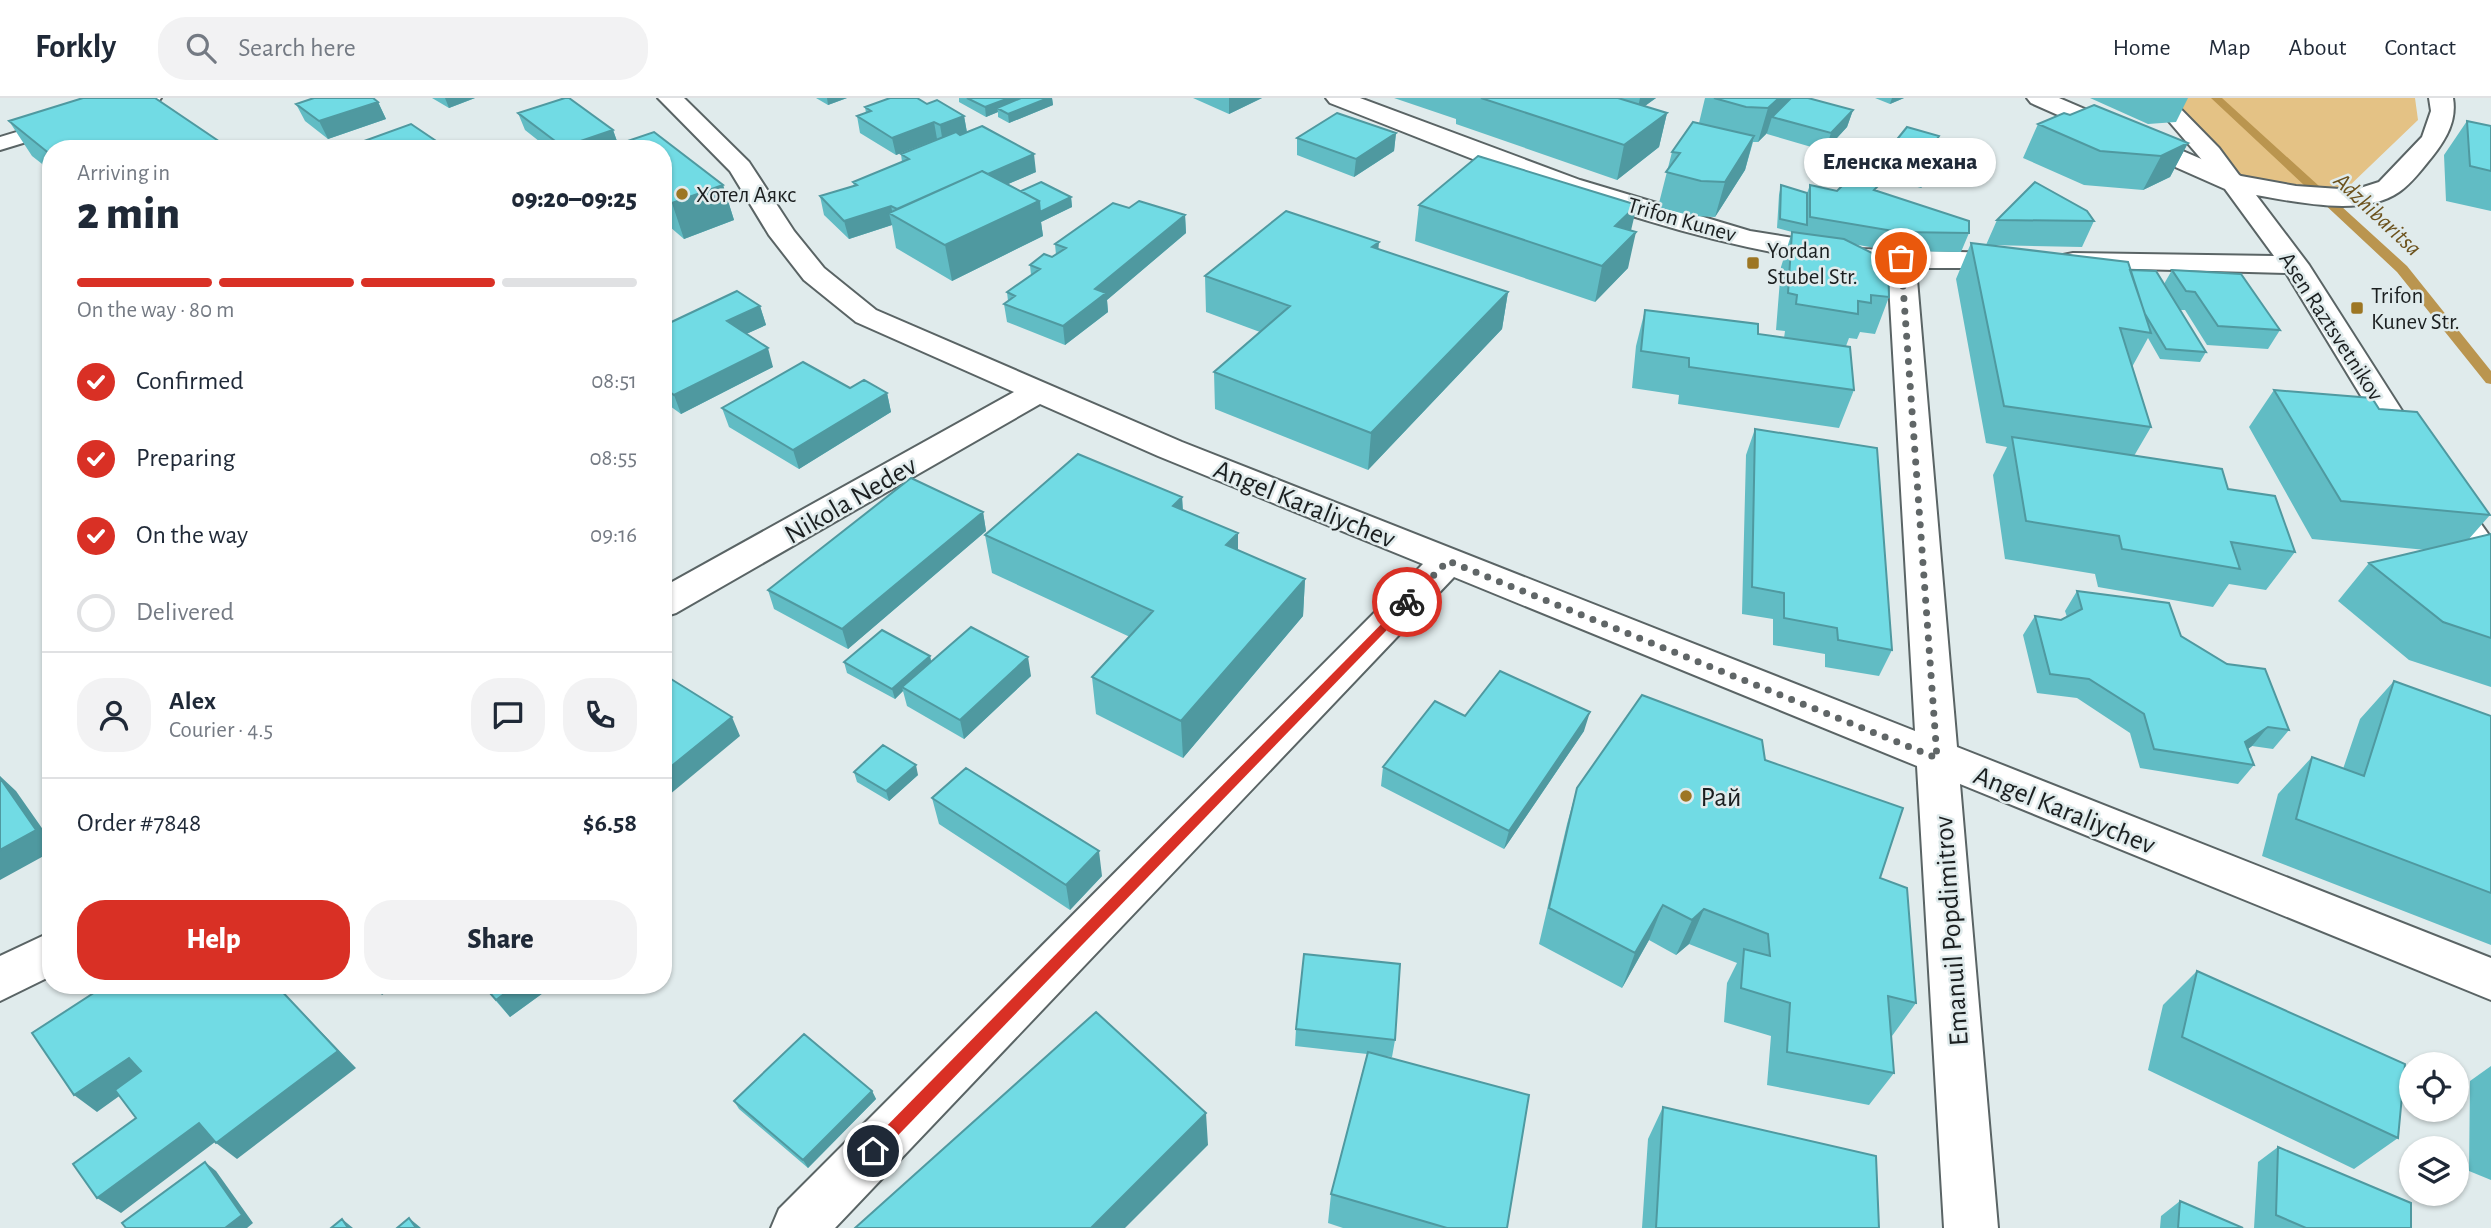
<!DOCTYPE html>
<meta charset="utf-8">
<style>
body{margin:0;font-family:"Alegreya Sans",sans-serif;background:#f2f2f3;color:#1f2937;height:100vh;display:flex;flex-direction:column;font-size:26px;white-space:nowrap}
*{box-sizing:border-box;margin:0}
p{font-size:23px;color:#747a83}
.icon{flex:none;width:38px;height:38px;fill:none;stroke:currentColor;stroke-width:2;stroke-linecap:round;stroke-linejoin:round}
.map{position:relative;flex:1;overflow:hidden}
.panel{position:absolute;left:42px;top:42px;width:630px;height:854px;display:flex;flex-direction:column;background:#fff;border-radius:28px;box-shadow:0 2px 5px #0004}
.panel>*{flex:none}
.controls{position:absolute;left:2399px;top:954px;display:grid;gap:14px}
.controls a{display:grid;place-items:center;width:70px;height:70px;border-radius:50%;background:#fff;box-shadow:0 2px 5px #0004;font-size:35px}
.pin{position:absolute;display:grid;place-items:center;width:60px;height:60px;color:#fff;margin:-30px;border:4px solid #fff;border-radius:50%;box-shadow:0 2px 7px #0007}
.courier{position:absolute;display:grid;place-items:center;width:70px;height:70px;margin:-35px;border:5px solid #d93025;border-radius:50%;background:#fff;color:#222;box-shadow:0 2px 9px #0007}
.bubble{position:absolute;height:49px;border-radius:24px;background:#fff;box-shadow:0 2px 5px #0004;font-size:23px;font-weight:800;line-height:49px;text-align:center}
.overview em{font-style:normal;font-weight:800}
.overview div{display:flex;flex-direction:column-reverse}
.overview{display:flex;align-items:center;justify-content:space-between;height:119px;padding:0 35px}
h1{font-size:46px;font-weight:800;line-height:52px}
.bar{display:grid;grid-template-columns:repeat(4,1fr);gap:10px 7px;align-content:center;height:84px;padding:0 35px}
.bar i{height:9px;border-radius:5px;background:#e0e1e3}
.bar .on{background:#d93025}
.bar p{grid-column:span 4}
.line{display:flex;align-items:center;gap:18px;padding:0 35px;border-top:2px solid #e0e1e3}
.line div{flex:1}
.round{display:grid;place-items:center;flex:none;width:74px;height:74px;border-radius:28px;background:#f2f2f3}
ol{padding:0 35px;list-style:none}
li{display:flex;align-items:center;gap:21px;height:77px}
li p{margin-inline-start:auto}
li .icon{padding:7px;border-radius:50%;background:#d93025;color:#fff;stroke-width:4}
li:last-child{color:#747a83}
li i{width:38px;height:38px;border:4px solid #e0e1e3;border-radius:50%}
.cta{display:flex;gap:14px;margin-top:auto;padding:14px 35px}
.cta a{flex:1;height:80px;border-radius:28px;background:#d93025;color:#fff;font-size:28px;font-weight:800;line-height:80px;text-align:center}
.cta a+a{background:#f2f2f3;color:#1f2937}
header{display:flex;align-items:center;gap:42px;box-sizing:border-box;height:98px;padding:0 35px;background:#fff;border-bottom:2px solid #e0e1e3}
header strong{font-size:33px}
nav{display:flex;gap:38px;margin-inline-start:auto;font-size:24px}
.search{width:490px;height:63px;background:#f2f2f3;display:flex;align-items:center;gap:18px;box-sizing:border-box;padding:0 24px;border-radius:28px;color:#747a83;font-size:26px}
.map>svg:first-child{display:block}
.green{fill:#e4c285}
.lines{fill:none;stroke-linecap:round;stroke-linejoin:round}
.stream{fill:#ba954f;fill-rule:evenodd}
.service-casing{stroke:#5a6465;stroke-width:4}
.minor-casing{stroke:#5a6465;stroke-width:4}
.service{fill:#fff;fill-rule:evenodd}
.minor{fill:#fff;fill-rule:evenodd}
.wall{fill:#61bcc4}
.shaded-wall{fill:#4f99a0}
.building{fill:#71dbe4;stroke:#4f99a0;stroke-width:2}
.route{fill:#d93025}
.done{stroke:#606667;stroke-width:7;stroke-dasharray:0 12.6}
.poi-dot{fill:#9d7623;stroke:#e0ebec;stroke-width:2.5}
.labels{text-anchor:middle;stroke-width:5;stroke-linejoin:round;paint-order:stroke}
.far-poi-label{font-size:23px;fill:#1b1f20;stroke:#e0ebec;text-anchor:start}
.far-street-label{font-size:23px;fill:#1b1f20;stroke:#e0ebec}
.far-water-label{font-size:24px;font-style:italic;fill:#6c521d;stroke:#e0ebec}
.street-label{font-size:28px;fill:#1b1f20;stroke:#e0ebec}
.poi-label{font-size:28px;fill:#1b1f20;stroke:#e0ebec;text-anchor:start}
</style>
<header>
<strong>Forkly</strong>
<div class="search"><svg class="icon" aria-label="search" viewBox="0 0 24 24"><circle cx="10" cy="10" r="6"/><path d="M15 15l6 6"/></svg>Search here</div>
<nav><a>Home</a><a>Map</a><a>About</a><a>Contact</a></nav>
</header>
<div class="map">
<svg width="2491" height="1130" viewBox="0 0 2491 1130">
<rect width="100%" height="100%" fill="#e0ebec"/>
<path class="green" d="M2159 0H2415L2418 22 2346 91 2355 100 2234 85Z"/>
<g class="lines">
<path class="stream" d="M2211 0H2222L2407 168 2491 273V286L2486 285 2397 174Z"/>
<g class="service-casing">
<path id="service" d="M129 0H161L158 4 0 52V39Z
M2149 0H2170L2219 50 2245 85 2242 90H2226Z"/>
</g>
<g class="minor-casing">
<path id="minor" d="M658 0H684L749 64 794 133 824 170 876 212 1182 344 1915 633 1888 169C1694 158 1509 74 1330 5L1326 0H1360L1580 82 1750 133 1861 151 2026 156 2030 162 2026 168 2016 170H1916L1957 649 2491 860V902L1960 686 1998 1130H1944L1917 668 1454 479 835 1130H771L779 1111 1423 466 1158 358 1040 306 676 515 663 519V489L1014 294 856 224 804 182 769 137 730 73Z
M2027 0H2059L2241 78 2296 88 2354 92 2379 84 2422 39 2431 13 2429 0H2453C2457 23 2446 41 2432 59 2422 71 2412 85 2399 94 2364 119 2296 104 2256 97L2309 167 2413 330 2491 440V479L2478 476 2383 334 2286 175 2063 169 2059 163 2063 157 2073 155 2274 158 2225 91 2031 5Z
M51 834V878L0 903V858Z"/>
</g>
<use href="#service" class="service"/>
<use href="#minor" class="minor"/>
</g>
<path class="wall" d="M432 0H475L449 10Z
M565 0H569L613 32 618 46 654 34 723 87 734 122 684 141 663 123V51H549L525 32 518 15Z
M816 0H847L828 7Z
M959 0H1052L1053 7 1009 25 998 19V14L986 19 959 4Z
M1193 0H1262L1229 16Z
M1394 0H1656L1644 8 1667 15 1659 49 1617 82 1456 26V21Z
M1705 0H1808L1853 12 1847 29 1825 53 1767 36V35L1758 44H1753L1745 72 1715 119 1692 118 1658 109 1672 54 1699 25Z
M1875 0H1904L1890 6Z
M2090 0H2188L2176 24 2148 26Z
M378 4 386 21 328 41 305 23 296 6Z
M927 6 964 18 967 34 1036 74 1008 86 1021 93 1071 99 1072 109 1041 124 1043 138 952 183 896 150 892 127 849 141 824 117 820 98 854 88 853 84 902 64 901 56 938 41 896 57 860 35 857 18 866 15 865 9Z
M9 23 223 46 225 51H51V73L32 58Z
M2467 23 2491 28V113L2446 103 2444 57Z
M2038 26 2188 45 2170 79 2143 92 2084 87 2023 60Z
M1396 35 1394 53 1354 79 1297 57V40Z
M1937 44 1947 47 1945 52 1960 56 1953 74 1943 87 1927 83 1921 90 1876 77 1882 60Z
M1781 87 1807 95 1810 87 1837 93H1877L1969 135 1961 154 1892 153 1853 146 1889 199 1875 236 1860 234 1857 241 1849 240 1846 248 1854 292 1839 330 1678 306 1679 297 1632 290 1636 248 1645 212 1758 236 1784 240 1785 233 1776 232 1781 169 1792 134 1777 130 1779 97Z
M1419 107 1631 133 1628 170 1595 204 1415 143Z
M1129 110 1185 117 1186 135 1107 202 1108 214 1065 247 1007 224 1004 206 1008 203 1007 194 1031 177 1030 167 1052 159 1056 157 1055 146Z
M1997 122 2094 123 2082 149 1988 147 2130 172 2164 186 2172 172 2280 232 2268 251 2207 247 2185 212H2180L2206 254 2200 264 2160 261 2148 240 2132 269 2151 329 2134 358 2228 391 2295 454 2266 492 2229 486 2213 509 2098 489 2095 476 2005 461 1993 377 2007 349 1986 345 1956 181 1971 145 1986 147Z
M1378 151 1508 194 1502 231 1368 372 1215 311 1214 274 1260 234 1206 214 1205 178Z
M760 208 766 227 746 236 773 269 681 316 663 303V228Z
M850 290 887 295 891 314 799 371 729 329 722 310Z
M2274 292 2379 311 2490 417 2468 442 2491 436V589L2409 562 2338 503 2369 465 2426 452 2312 441 2249 329Z
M1755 331 1892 552 1879 578 1825 569V556L1773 547V521L1742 516 1746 357Z
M1182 399 1183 412 1238 452 1305 481 1303 518 1183 660 1096 616 1092 579 1130 539 992 475 985 437Z
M983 414 986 433 848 551 774 511 768 492Z
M2077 493 2181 538 2289 632 2273 651 2252 648 2248 651 2254 667 2238 686 2140 670 2130 635 2077 600 2037 595 2023 537 2035 518 2061 522 2067 519 2065 513Z
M930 558 931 563 1031 578 964 641 907 608 903 593 895 601 847 575 844 564Z
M2394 583 2491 618V847L2262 758 2278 696 2312 659 2343 671 2360 621Z
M1584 633 1504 751 1381 688 1383 669Z
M1765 662 1880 780 1916 905 1892 938H1891L1894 975 1869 1007 1767 987 1771 938 1724 924 1727 885 1737 865 1689 846 1676 857 1649 842 1622 890 1539 846 1567 726 1577 690Z
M854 674 918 677 889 703 857 684Z
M932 700 1102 778 1070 812 939 726Z
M2197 873 2398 1040 2354 1071 2148 972 2163 907Z
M482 887H554L510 919Z
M1296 931 1395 942 1392 959 1381 958 1507 1130H1343L1328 1125 1331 1096 1367 956 1295 948Z
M2491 968V1082L2469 1073 2470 983Z
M872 993 876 1001 808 1070 739 1011 734 1003Z
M1663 1009 1879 1130H1642L1648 1041Z
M2278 1049 2411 1130H2254L2258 1064Z
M2180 1103 2243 1130H2160L2161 1118Z"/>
<path class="shaded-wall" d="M445 0H475L449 10Z
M827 0H847L828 7Z
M1009 0H1023L997 10 998 14 986 19 985 9Z
M1048 0H1052L1053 7 1009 25 1008 16Z
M1229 0H1262L1229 16Z
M1640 0H1656L1637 14Z
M1779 0H1794L1772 19 1767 35 1758 44 1768 10Z
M1892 0H1904L1890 6Z
M378 4 386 21 328 41 319 23Z
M1853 12 1847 29 1825 53 1831 35Z
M1667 15 1659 49 1617 82 1624 47Z
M964 18 967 35 943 45 940 27Z
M934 24 937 41 896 57 892 40Z
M613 32 619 49 614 51H564L563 49Z
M1396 35 1394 53 1354 79 1356 61Z
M1754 38 1745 72 1715 119 1725 84Z
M2188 45 2170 79 2143 92 2161 58Z
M223 46 225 51H210Z
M1034 56 1036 74 912 128 900 113Z
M1960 56 1953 74 1943 87 1950 69Z
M1934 65 1927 83 1921 90 1928 72Z
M723 87 734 122 684 141 672 105Z
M1071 99 1072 109 1041 124 1043 138 952 183 945 147 1039 103Z
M1637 107 1629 141 1636 134 1628 170 1595 204 1602 168 1615 128Z
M891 108 893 117 889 115 892 127 849 141 844 123Z
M1185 117 1186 135 1107 202 1108 214 1065 247 1063 228 1095 191Z
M1379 144 1376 179 1372 149Z
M1508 194 1502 231 1368 372 1371 335Z
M760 208 766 227 733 242 727 223Z
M768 250 773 269 681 316 674 297Z
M887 295 891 314 799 371 793 352Z
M1182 399 1184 436 1173 408Z
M983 414 986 433 848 551 842 531Z
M1238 435V472L1226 447Z
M1305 481 1303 518 1183 660 1181 623Z
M930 558 932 568 902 589 903 593 895 601 892 591Z
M1028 559 1031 578 964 641 960 622Z
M1590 614 1584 633 1504 751 1509 733Z
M732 619 740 638 663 702V675Z
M2268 629 2252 648 2230 663 2245 644Z
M916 667 918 677 889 703 886 693Z
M0 678 16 693 51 743V754L0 782Z
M1099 753 1102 778 1070 812 1066 787Z
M1663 807 1649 842 1622 890 1635 855Z
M1704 811 1689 846 1676 857 1692 822Z
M276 887 356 970 237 1061 216 1045Z
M373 887H396L382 897Z
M516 887H554L510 919 496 902Z
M129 960 150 976 97 1014 74 997Z
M872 993 876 1001 808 1070 803 1062Z
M1206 1015 1208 1047 1125 1130H1091Z
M199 1025 219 1041 121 1115 97 1100Z
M205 1064 216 1073 253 1125 247 1130H225Z
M409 1120 421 1130H416Z
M342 1121 353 1130H348Z"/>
<path class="building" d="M83 0H155L223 46 210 51H51V57L9 23Z
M314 0H373L378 4 319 23 296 6Z
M565 0H569L613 32 563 49 518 15Z
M890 0H917L927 6 937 2 964 18 940 27 934 24 892 40 857 18 871 13 865 9Z
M967 0H1009L985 9Z
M1021 0H1048L1008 16 997 10Z
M1481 0H1618L1667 15 1624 47Z
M1714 0H1779L1768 10 1746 9Z
M1791 0H1808L1853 12 1831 35 1772 19Z
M2094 7 2188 45 2161 58 2100 53 2038 26 2064 15 2070 17Z
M1337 15 1396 35 1356 61 1297 40Z
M2467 23 2491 28V73L2470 68Z
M1693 24 1754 38 1725 84 1701 83 1666 74 1680 55 1672 54Z
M411 26 448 51H342Z
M982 28 1034 56 988 76 982 73 897 111 891 108 844 123 820 98 857 87 853 84 909 61 901 56 956 34 960 37Z
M1907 29 1939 38 1935 44 1947 47 1944 52 1960 56 1950 69 1934 65 1928 72 1882 60Z
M654 34 723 87 672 105 663 98V51H604Z
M1478 58 1637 107 1615 128 1636 134 1602 168 1419 107Z
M982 73 1039 103 945 147 889 115Z
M1852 78 1879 87 1874 92 1969 123V135L1899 134 1810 119V87L1837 93Z
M1041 84 1071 99 1040 114 1039 103 1021 93Z
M2035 84 2087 113 2094 123 1997 122Z
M1781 87 1807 95V127L1780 121Z
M1139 103 1185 117 1095 191 1106 195 1063 228 1004 206 1015 198 1007 194 1040 171 1030 167 1044 156 1052 159 1066 150 1055 146 1113 105 1129 110Z
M1286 113 1379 144 1372 149 1508 194 1371 335 1214 274 1290 208 1205 178Z
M1792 134 1844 141 1888 163 1889 199 1871 197V205L1858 203V216L1796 206 1797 197 1788 195Z
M1971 145 2128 164 2151 235 2120 230 2151 329 2004 308Z
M2130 172 2156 173 2206 254 2166 251 2145 216Z
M2172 172 2241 176 2280 232 2218 228 2195 194 2186 193Z
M737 193 760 208 727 223 768 250 674 297 663 289V228Z
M1645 212 1758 226V236L1850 249 1854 292 1689 269V260L1641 253Z
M803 264 850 290 864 282 887 295 793 352 722 310Z
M2274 292 2372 300 2379 311 2417 314 2490 417 2341 403Z
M1755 331 1877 350 1892 552 1838 542 1837 530 1784 520V495L1752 489Z
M2012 339 2222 371 2228 391 2275 398 2295 454 2231 444 2240 471 2122 451 2119 438 2026 423Z
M1078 356 1182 399 1173 408 1238 435 1226 447 1305 481 1181 623 1092 579 1153 513 985 437Z
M911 380 983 414 842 531 768 492Z
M2491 436V540L2443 524 2369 465Z
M2077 493 2169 505 2181 538 2227 566 2265 571 2289 632 2268 629 2245 644 2254 667 2154 651 2144 616 2089 581 2050 576 2035 518 2061 522 2082 511Z
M971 529 1028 559 960 622 902 589Z
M882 532 930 558 892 591 844 564Z
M1500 573 1590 614 1509 733 1383 669 1435 603 1465 618Z
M663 576 732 619 663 675Z
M2394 583 2491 618V795L2296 721 2312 659 2364 678Z
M1642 597 1762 642 1765 662 1903 710 1880 780 1907 790 1916 905 1888 898 1894 975 1787 954 1790 905 1741 890 1744 851 1770 858 1768 836 1704 811 1692 822 1663 807 1635 855 1549 810 1577 690Z
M883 647 916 667 886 693 854 674Z
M966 670 1099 753 1066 787 932 700Z
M0 680 36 732 0 752Z
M1304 856 1400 866 1395 942 1296 931Z
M2197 873 2405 966 2398 1040 2182 939Z
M106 887H276L338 953 216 1045 199 1025 97 1100 73 1066 136 1020 115 992 141 973 129 960 74 997 32 935Z
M483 887H516L496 902Z
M1096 914 1206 1015 1091 1130H855Z
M804 936 872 993 803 1062 734 1003Z
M1368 954 1529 997 1507 1130H1447L1331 1096Z
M1663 1009 1876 1058 1879 1130H1656Z
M2278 1049 2411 1105V1130H2306L2276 1117Z
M205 1064 242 1117 225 1130H126L122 1125Z
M2180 1103 2243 1130H2178Z
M409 1120 416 1130H397Z
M342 1121 348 1130H331Z"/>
<path class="route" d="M1407 500 1413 504 1411 507 878 1058H867V1048Z"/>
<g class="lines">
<path class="done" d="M1407 504 1448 463 1937 660 1901 160"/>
</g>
<g class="poi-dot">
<circle cx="682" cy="96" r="7"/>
<rect x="1746" y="158" width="14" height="14" rx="3.5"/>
<rect x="2350" y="203" width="14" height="14" rx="3.5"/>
<circle cx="1686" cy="698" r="7"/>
</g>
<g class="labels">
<g class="far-poi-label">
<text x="696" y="104">Хотел Аякс</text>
<text x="1767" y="160">Yordan<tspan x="1767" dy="26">Stubel Str.</tspan></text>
<text x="2371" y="205">Trifon<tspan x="2371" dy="26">Kunev Str.</tspan></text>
</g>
<g class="far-street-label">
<text transform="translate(1682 121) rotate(16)" y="8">Trifon Kunev</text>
<text transform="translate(2332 228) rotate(57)" y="8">Asen Raztsvetnikov</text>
</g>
<g class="far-water-label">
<text transform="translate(2378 116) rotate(43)" y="8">Adzhibaritsa</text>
</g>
<g class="street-label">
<text transform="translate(850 401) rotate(-30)" y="10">Nikola Nedev</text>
<text transform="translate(1305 405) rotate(22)" y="10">Angel Karaliychev</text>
<text transform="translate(2065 711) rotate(22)" y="10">Angel Karaliychev</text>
<text transform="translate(1950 833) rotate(-94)" y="10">Emanuil Popdimitrov</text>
</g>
<g class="poi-label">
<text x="1700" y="708">Рай</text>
</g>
</g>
</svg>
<div class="controls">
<a><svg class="icon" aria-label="locate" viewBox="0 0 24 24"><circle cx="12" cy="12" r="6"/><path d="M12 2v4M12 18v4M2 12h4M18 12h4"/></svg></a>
<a><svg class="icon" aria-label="layers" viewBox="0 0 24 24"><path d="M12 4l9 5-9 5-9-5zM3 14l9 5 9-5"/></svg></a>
</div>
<div class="pin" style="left:1901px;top:160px;background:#ea580c"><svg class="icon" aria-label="bag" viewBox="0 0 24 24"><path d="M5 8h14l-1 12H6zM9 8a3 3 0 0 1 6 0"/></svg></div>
<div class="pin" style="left:873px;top:1053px;background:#1f2937"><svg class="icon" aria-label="home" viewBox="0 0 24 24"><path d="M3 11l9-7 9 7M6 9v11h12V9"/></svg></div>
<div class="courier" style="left:1407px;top:504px"><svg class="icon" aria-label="bike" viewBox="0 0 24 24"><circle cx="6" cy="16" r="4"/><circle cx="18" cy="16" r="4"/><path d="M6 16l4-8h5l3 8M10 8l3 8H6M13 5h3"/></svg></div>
<div class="bubble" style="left:1804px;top:40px;width:192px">Еленска механа</div>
<section class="panel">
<div class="overview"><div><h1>2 min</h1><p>Arriving in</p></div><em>09:20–09:25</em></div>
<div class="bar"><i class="on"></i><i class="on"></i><i class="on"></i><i></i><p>On the way · 80 m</p></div>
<ol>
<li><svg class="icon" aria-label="check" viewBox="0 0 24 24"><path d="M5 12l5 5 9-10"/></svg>Confirmed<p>08:51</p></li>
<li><svg class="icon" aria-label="check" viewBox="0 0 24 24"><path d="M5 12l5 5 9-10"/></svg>Preparing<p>08:55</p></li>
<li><svg class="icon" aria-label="check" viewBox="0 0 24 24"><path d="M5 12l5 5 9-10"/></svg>On the way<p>09:16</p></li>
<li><i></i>Delivered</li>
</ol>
<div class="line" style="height:126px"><a class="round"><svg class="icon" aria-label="person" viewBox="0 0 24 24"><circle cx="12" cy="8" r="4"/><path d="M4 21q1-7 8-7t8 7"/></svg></a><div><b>Alex</b><p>Courier · 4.5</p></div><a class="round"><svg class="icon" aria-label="chat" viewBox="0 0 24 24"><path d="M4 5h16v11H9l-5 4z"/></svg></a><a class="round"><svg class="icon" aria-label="phone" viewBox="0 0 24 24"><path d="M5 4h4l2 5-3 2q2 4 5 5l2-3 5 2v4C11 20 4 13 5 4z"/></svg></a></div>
<div class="line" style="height:91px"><div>Order #7848</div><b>$6.58</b></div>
<div class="cta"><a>Help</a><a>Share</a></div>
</section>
</div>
